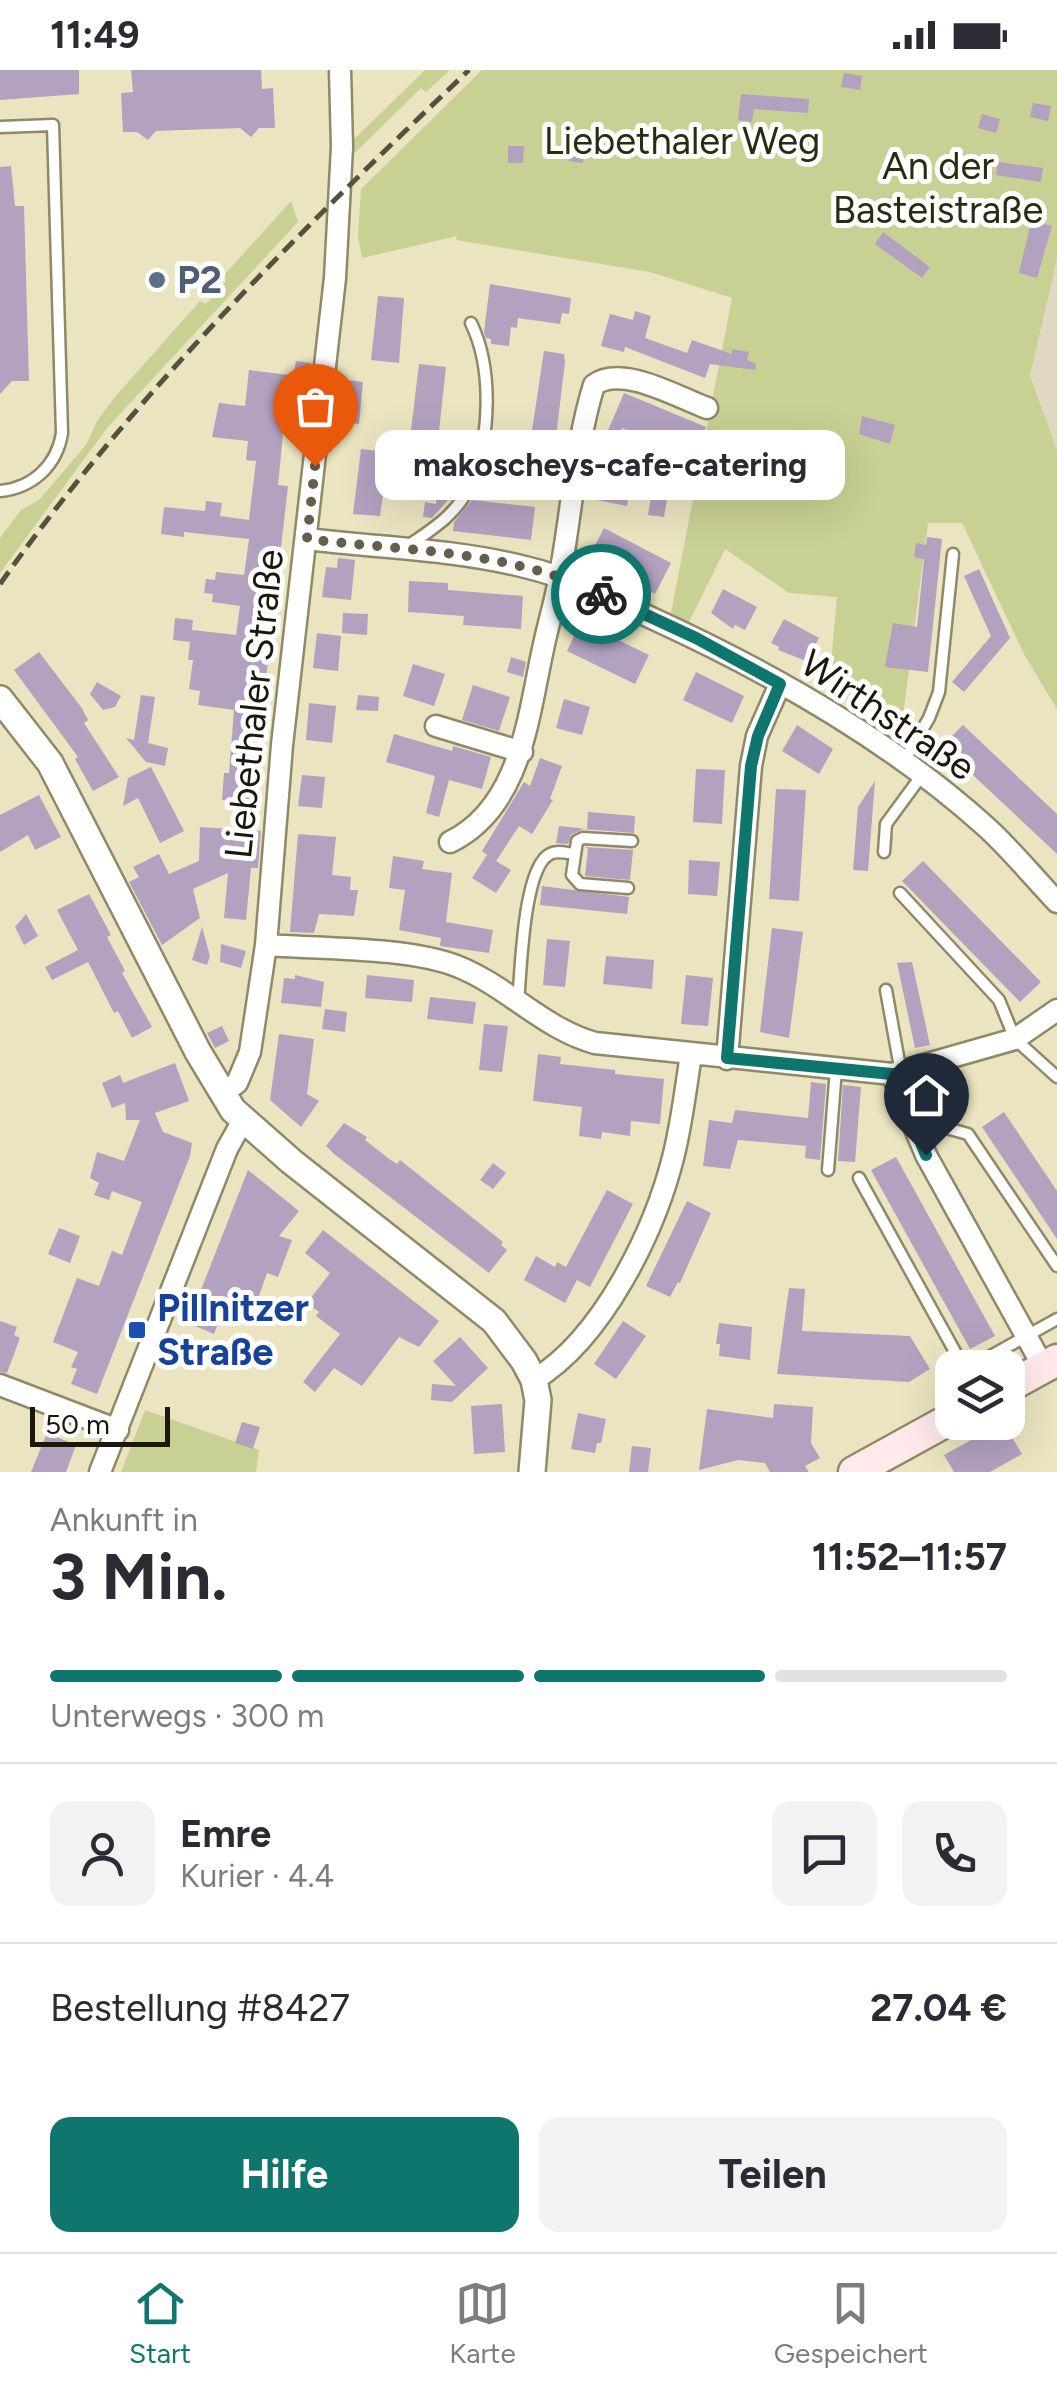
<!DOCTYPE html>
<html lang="de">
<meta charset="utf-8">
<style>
body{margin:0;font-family:Figtree,sans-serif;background:#f2f2f3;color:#2b2b33;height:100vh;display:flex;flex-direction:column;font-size:38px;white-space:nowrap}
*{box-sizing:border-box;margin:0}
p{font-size:32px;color:#7c7c81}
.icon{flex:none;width:55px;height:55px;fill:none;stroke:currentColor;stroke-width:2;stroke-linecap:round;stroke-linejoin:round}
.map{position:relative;height:1402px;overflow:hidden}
.details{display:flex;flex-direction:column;background:#fff;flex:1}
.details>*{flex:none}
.buttons{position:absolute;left:935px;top:1280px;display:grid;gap:20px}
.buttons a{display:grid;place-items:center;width:90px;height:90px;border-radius:20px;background:#fff;box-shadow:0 10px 40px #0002;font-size:50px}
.scale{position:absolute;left:30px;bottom:25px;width:140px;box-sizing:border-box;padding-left:10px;border:5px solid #1b180b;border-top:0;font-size:28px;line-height:35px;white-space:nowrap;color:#1b180b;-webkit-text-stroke:8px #fff;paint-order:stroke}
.pin{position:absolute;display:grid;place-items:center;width:85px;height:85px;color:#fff;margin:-102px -42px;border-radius:50% 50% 50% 0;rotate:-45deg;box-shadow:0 0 10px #0007}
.pin .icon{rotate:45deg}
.courier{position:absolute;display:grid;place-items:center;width:100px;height:100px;margin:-50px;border:8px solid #0f766e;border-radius:50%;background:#fff;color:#222;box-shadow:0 2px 12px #0007}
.bubble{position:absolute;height:70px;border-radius:20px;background:#fff;box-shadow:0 10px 40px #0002;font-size:32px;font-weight:700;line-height:70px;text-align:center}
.overview em{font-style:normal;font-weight:700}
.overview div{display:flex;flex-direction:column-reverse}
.overview{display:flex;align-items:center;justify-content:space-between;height:170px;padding:0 50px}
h1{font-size:65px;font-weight:700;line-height:75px}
.bar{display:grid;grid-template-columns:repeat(4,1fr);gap:15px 10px;align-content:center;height:120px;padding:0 50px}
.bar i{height:12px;border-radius:8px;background:#e1e1e2}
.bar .current{background:#0f766e}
.bar p{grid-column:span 4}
.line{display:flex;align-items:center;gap:25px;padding:0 50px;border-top:2px solid #e1e1e2}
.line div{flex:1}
.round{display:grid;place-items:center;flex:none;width:105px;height:105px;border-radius:20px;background:#f2f2f3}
.button{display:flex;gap:20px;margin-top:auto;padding:20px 50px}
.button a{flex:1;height:115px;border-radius:20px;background:#0f766e;color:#fff;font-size:40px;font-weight:700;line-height:115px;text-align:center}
.button a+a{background:#f2f2f3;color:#2b2b33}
.status{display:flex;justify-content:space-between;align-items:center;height:70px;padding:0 50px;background:#fff;direction:ltr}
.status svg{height:28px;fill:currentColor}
.tab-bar{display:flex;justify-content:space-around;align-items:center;height:140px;border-top:2px solid #e1e1e2;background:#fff;font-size:28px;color:#7c7c81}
.tab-bar a{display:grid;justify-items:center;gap:5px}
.tab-bar .current{color:#0f766e}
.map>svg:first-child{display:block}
.industrial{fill:#e1d8c3}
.green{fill:#c9d093}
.building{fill:#b3a1c0}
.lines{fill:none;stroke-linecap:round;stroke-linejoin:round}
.service-casing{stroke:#908968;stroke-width:15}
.minor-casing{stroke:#908968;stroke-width:25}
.tertiary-casing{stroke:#908968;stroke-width:30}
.secondary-casing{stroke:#908968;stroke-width:35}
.service{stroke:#fff;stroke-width:10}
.minor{stroke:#fff;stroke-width:20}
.tertiary{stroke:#fff;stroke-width:25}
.secondary{stroke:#ffe9ea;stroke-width:30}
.rail{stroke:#55513d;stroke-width:5;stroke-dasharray:15 8;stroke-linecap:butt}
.done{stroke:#645f4a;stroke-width:10;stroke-dasharray:0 18}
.route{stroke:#0f766e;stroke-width:12}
.service-dot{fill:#5c6f8a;stroke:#fff;stroke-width:4}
.transit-dot{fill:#1a4fb4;stroke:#fff;stroke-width:4}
.labels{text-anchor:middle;stroke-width:10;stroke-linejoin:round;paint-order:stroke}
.park-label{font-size:38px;fill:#292c10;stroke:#fff}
.service-label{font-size:38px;font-weight:bold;fill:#4e5e75;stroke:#fff;text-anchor:start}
.street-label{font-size:38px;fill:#1b180b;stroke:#fff}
.transit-label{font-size:38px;font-weight:bold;fill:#164399;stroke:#fff;text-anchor:start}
</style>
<div class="status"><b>11:49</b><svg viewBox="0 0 49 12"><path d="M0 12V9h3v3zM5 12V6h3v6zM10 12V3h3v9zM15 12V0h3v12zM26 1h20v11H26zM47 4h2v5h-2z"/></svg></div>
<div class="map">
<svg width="1057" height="1402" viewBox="0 0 1057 1402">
<rect width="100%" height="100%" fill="#ebe4c0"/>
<path class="industrial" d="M1057 189V380L1030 306Z"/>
<path class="green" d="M425 0H450L426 22 421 18 355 83H348V75Z
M482 0H1057V189L1030 306 1057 380V639L1025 586 962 453H928L903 646 828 624 837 527 789 523 725 479 687 556 670 548 732 228 650 202 456 170 457 166 362 188 358 166 361 119Z
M291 131 298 152 107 358 0 503V468L21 440 39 430 86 375 97 351 115 327 200 231 206 234 226 211 225 204Z
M145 1340 259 1380 256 1402H121Z"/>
<path class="building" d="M0 0H79V24L0 30Z
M131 0H261L262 19 273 18 275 58H259L251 67 240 58 156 61 148 70 137 62H123L121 23 133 22Z
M844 3 862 6 860 20 841 17Z
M741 24 809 29 808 43 754 39 752 52 738 50Z
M1033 33 1051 36 1048 51 1030 47Z
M982 44 1000 49 996 63 978 58Z
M508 76H524L523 93H508Z
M571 77 585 79 583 93 569 91Z
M998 92 1043 98 1041 112 996 105Z
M11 96 15 136H24L29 311H12L0 324V97Z
M1031 151 1052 156 1037 208 1019 203Z
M883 162 930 197 922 208 875 174Z
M205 196 221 211 209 225 192 211Z
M490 214 571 228 569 244 562 243 560 254 518 248 517 258 511 257 509 276 491 274V269L486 268 484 262Z
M378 226 404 228 399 293 371 290Z
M635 241 651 246 645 268 687 283 692 270 732 284V279L749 282 747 290 756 294 755 300 710 294 705 308 625 277 624 282 601 276 610 244 633 250Z
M544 281 564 284 565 292 554 383 529 380Z
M296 291 311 293 310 310 293 307Z
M419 294 446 297 436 389 408 385Z
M249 300 289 305 278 415 288 416 252 732 222 730 224 703H229L234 640 198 635 200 621 189 619 193 590H188L190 572 173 570 175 548 193 550 192 560 236 565 240 536 212 532 213 524 204 523 206 509 215 510 216 502 244 505 249 469 184 462V467L161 464 164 437 205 441 206 431 222 433 220 446 249 450 256 391 246 390 248 371 212 367 219 333 245 336Z
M347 310 363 312 359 354 342 352Z
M624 323 706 357 694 388 622 358 616 384 593 379 597 361 607 363Z
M862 346 895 355 890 374 859 364Z
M721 377 735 380 731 401 718 398Z
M361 379 389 382 380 446 353 444Z
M604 394 634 400 627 436 597 430Z
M451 399 466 401 457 420 432 448 423 447 425 432 436 434 437 421 449 422Z
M651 427 667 430 664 447 648 445Z
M472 430 535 437 531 470 453 461 454 452Z
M604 458 671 493 655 524 588 489Z
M927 467 942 469 928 602 885 597 893 553 917 557 924 489 914 487 916 473 926 475Z
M338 488 355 490 351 530 322 527 326 497 337 498Z
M979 499 1010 568 964 622 952 612 991 566 964 506Z
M409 511 448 513V520L523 526 521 559 463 555 464 546 408 542Z
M723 519 757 537 745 560 735 555 733 559 711 543Z
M343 543 368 544 367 565 342 563Z
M784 549 819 568 806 591 778 580 779 577 771 573Z
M581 552 649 585 635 614 567 581Z
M317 563 341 566 338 601 313 598Z
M39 582 81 637 88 650 84 653 119 707 93 721 75 689 78 687 14 600Z
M511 587 526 592 523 607 507 602Z
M413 594 445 604 434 636 403 626Z
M696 602 744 626 732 653 683 630Z
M97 612 121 626 115 637 103 640 90 624Z
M473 615 510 627 499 661 462 650Z
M141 625 155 627 148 673 168 678 165 696 146 692 126 668 134 670Z
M358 625 379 627 378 641 356 640Z
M564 629 590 637 582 665 556 658Z
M309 633 336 636 332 673 306 670Z
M797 655 833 679 819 704 782 681Z
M963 655 1057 744V784L942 676Z
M394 664 452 681 453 676 491 687 482 719 449 710 439 747 426 743 435 706 386 692Z
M540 688 562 696 550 729 553 730 532 764 519 756 496 791 511 800 496 823 472 808 487 785 482 781 524 712 530 716Z
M151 697 184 761 160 773 138 728 123 736 128 708Z
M696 699 725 700 722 754 693 752Z
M302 705 325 707 322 738 298 736Z
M875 711 868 801 853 800 858 737Z
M776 719 806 720 799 831 769 829Z
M39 725 61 767 35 780 28 765 0 782V745Z
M588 742 635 746 634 763 583 759 571 765 568 774 556 773 559 756 587 759Z
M200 757 261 761 258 798H251L246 850 224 848 228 803 193 819 200 848 162 875 129 812 139 807 133 797 159 784 169 804 199 791Z
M298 764 336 767 332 805 351 807 350 820H358L354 846 319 844 314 863 290 862Z
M585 777 633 780 630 810 585 806 588 779Z
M393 786 424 791 422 799 452 803 446 852 493 860 489 883 440 876 441 868 399 860 405 820 389 818Z
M689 790 720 792 717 826 688 824Z
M923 791 1041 912 1020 932 902 811Z
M542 816 629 827 627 844 540 835Z
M89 824 111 865 107 867 125 901 122 903 152 957 132 968 118 941 114 943 88 892 52 910 45 897 78 880 57 840Z
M26 844 38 866 24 875 15 857Z
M202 857 210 886 207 895 192 890Z
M772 858 803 862 789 968 760 962Z
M547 869 570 871 565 917 543 915Z
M221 874 246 881 241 898 220 892Z
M606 886 654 890 652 919 603 914Z
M912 892 930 975 915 978 897 893Z
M295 905 324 912 321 937 281 933 284 908 295 909Z
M367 905 414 910 412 932 365 928Z
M686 905 713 908 708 956 681 954Z
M430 927 476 932 473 954 427 949Z
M325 939 347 942 345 962 322 959Z
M484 954 508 956 502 1002 479 1000Z
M222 956 229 971 215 978 207 963Z
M279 964 314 969 307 1024 319 1031 301 1057 270 1030Z
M538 984 561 987 560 994 615 1000V1004L664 1009 660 1054 631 1051 630 1066 602 1062 601 1069 579 1066 582 1037 533 1031Z
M175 993 189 1031 155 1043 163 1062 192 1073 190 1086 97 1324 71 1314 77 1299 71 1297 78 1282 53 1272 77 1208 99 1216 112 1181 122 1185 142 1132 112 1121 109 1130 94 1125 99 1113 90 1108 97 1082 124 1091 140 1050H126L125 1033 112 1038 102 1013 120 1005 123 1013Z
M811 1012 826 1014 820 1090 805 1088 806 1076 738 1070 730 1099 703 1096 709 1050 732 1053 735 1040 808 1048Z
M843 1015 861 1017 855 1092 838 1091Z
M1004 1042 1057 1121V1169L982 1057Z
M344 1053 367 1067 365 1070 388 1088 397 1094 400 1090 503 1172 501 1175 507 1180 489 1203 334 1084 326 1076Z
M896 1087 995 1266 970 1279 871 1100Z
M493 1093 506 1103 493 1119 480 1110Z
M248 1100 299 1141 279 1166 292 1170 278 1207 267 1203 253 1243 226 1233 214 1264 188 1253Z
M607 1120 633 1134 590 1217 577 1210 565 1233 524 1210 536 1186 555 1197 557 1192 566 1197Z
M687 1131 711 1143 680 1213 678 1212 670 1227 646 1216Z
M59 1158 80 1166 70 1193 48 1184Z
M323 1160 439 1251 419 1277 399 1267 362 1316 334 1298 315 1322 303 1312 340 1264 316 1246 319 1242 307 1233 330 1203 305 1183Z
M789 1218 805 1219 802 1261 910 1266 930 1299 909 1312 777 1304Z
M0 1251 17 1257 14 1265 20 1268 7 1303 0 1302Z
M623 1251 646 1266 616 1309 594 1294Z
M719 1253 752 1257 750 1290 719 1286 720 1274H716Z
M460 1267 488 1298 452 1332 431 1330 432 1314 456 1316 433 1291Z
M502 1334 505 1382 474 1384 471 1336Z
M774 1334 813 1337 811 1373 820 1388 805 1396 809 1402H770L765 1393 738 1390 699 1400 707 1339 773 1348Z
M578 1343 606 1349 601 1373H597L595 1383 571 1379Z
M242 1352 260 1357 253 1379 235 1373Z
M1003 1352 1022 1384 990 1402H954L944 1385Z
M47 1363 76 1375 66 1402H31Z
M632 1376 651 1378 648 1402H629Z"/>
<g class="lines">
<g class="service-casing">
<path id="service" d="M0 57 53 55 62 363C57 395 33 418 0 421
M409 475C433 459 458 443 470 415 491 369 493 298 471 253
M904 691 929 648 939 622 953 484
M884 782 886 754 922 705
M628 818 580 814 572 805 577 771 583 768 632 771
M900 823 999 930 1015 969 1057 1007
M886 920 901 1003
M518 932C521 902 523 797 550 784 557 780 566 783 574 784
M910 1048 968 1064 1057 1196
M828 1100 836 999
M859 1108 964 1298
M969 1298 1057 1249"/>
</g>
<g class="minor-casing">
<path id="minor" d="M307 469C380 478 454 479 525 497 572 508 614 530 658 551 773 604 889 670 984 755 1010 778 1033 807 1057 832
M436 656 522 682
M450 772C521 737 528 647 543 579 548 554 556 530 560 504 572 442 575 376 594 315 621 294 677 327 707 338
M266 875C321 879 410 877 459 897 508 917 544 959 595 973L892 1004 1015 969 1057 940
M727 989 751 696 757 666 780 614
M892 1004 926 1085 1044 1298
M221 1024 237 1013 250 982 266 875 282 675 335 208 342 77 340 0
M534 1310C603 1268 655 1161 674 1084 682 1051 686 1017 691 984
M0 1315 118 1360
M100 1402 227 1079 243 1050"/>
</g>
<g class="tertiary-casing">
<path id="tertiary" d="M0 629 50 693 198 982 233 1040 292 1092 494 1251 524 1291 534 1310 538 1330 532 1402"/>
</g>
<g class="secondary-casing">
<path id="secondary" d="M1008 1317 1057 1290
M854 1402 952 1348"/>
</g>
<use href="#service" class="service"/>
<use href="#minor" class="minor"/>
<use href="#tertiary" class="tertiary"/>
<use href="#secondary" class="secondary"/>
<path class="rail" d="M0 514C135 323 300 161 469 0"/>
</g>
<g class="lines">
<path class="done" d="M315 396 307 469C406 481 509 480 601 524"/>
<path class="route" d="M601 524 696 568 780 614 758 666 751 696 727 988 892 1004 926 1085"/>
</g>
<circle class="service-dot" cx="157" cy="210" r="10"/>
<rect class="transit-dot" x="127" y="1250" width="20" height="20" rx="5"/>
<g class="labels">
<g class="park-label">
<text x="682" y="84">Liebethaler Weg</text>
<text x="938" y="109">An der<tspan x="938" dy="44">Basteistraße</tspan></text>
</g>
<g class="service-label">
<text x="177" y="223">P2</text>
</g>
<g class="street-label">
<text transform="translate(254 634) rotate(-84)" y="13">Liebethaler Straße</text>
<text transform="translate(888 645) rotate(34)" y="13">Wirthstraße</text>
</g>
<g class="transit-label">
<text x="157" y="1251">Pillnitzer<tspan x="157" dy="44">Straße</tspan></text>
</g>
</g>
</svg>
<div class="buttons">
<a><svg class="icon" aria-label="layers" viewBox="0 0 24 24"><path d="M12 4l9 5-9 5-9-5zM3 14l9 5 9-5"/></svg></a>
</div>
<div class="scale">50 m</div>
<div class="pin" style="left:315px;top:396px;background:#ea580c"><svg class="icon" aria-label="bag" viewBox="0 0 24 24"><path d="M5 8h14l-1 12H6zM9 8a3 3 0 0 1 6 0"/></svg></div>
<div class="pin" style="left:926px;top:1085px;background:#1f2937"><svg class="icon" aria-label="home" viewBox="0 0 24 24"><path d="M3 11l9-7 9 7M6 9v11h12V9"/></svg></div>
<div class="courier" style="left:601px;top:524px"><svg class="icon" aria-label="bike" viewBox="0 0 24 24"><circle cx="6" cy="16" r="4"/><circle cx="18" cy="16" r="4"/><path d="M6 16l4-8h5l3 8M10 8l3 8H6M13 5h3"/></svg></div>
<div class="bubble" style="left:375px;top:360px;width:470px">makoscheys-cafe-catering</div>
</div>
<section class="details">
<div class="overview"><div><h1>3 Min.</h1><p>Ankunft in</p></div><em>11:52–11:57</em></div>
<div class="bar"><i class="current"></i><i class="current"></i><i class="current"></i><i></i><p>Unterwegs · 300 m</p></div>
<div class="line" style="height:180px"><a class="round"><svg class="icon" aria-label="person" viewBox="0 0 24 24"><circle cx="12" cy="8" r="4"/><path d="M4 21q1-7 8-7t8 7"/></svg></a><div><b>Emre</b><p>Kurier · 4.4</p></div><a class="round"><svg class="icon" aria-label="chat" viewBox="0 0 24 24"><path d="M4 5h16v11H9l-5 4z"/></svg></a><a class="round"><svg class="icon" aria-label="phone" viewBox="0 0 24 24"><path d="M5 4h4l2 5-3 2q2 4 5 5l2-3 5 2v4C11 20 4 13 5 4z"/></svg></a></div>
<div class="line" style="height:130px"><div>Bestellung #8427</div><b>27.04 €</b></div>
<div class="button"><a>Hilfe</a><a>Teilen</a></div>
</section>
<nav class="tab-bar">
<a class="current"><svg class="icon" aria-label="home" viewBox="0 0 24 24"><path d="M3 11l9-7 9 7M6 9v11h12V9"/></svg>Start</a>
<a><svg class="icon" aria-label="map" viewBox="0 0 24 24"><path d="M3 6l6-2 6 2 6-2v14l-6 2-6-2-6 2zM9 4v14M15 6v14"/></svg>Karte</a>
<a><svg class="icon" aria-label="saved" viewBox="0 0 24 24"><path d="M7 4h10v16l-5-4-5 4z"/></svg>Gespeichert</a>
</nav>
